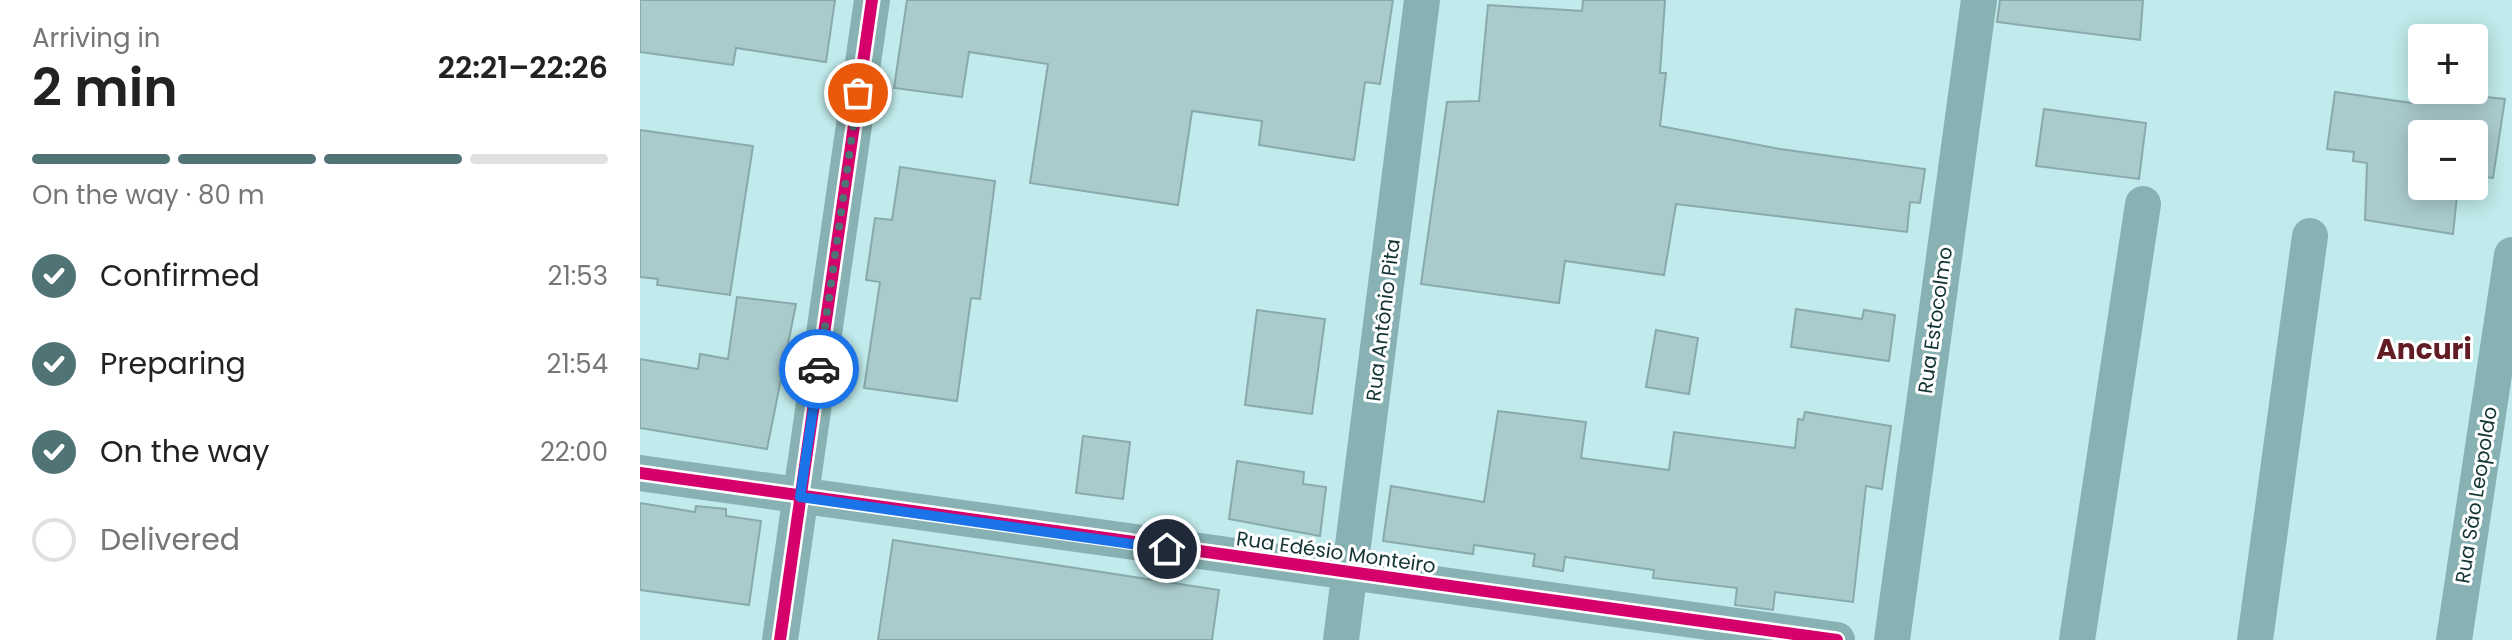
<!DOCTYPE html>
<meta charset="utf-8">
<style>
body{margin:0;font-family:Poppins,sans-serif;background:#f6f6f6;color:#222;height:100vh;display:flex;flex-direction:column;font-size:30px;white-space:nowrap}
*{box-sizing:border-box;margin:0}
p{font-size:26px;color:#767676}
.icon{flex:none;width:44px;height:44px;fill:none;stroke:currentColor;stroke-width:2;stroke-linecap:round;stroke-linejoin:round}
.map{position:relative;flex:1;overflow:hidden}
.side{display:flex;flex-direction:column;background:#fff;width:640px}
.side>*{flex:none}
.buttons{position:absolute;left:1768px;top:24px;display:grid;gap:16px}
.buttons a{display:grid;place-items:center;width:80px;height:80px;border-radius:8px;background:#fff;box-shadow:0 4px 20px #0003;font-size:40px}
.pin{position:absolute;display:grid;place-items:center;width:68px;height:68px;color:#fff;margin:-34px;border:4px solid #fff;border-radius:50%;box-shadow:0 2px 8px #0007}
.courier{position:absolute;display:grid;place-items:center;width:80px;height:80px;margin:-40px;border:6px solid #1a73e8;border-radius:50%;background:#fff;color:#222;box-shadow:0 2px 10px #0007}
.overview em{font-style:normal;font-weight:600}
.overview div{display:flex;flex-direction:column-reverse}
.overview{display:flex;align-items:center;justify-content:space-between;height:136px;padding:0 32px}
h1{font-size:52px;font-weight:600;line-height:60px}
.bar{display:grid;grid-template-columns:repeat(4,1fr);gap:12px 8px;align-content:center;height:96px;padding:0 32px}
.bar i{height:10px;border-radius:6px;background:#e0e0e0}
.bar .selected{background:#507475}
.bar p{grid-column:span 4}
ol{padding:0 32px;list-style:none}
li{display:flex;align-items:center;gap:24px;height:88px}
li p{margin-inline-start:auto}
li .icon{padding:8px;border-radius:50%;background:#507475;color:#fff;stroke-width:4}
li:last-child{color:#767676}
li i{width:44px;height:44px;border:4px solid #e0e0e0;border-radius:50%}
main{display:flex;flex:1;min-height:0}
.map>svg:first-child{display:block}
.building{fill:#aacbcc;stroke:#88aaab;stroke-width:2}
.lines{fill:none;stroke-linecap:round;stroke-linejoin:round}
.street{stroke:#87b1b2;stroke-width:36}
.cycleway-casing{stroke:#fff;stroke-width:17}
.cycleway{stroke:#d6006c;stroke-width:12}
.done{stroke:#507475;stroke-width:8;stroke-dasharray:0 14.4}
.route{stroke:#1a73e8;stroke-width:10}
.labels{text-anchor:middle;stroke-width:6;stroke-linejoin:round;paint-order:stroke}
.street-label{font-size:20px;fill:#143435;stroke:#fff}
.district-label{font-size:28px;font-weight:bold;fill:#611c24;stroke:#fff}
</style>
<main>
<section class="side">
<div class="overview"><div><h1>2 min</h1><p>Arriving in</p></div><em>22:21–22:26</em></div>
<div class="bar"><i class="selected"></i><i class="selected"></i><i class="selected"></i><i></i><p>On the way · 80 m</p></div>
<ol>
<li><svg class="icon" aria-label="check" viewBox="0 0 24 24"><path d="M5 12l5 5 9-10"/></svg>Confirmed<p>21:53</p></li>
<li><svg class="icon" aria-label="check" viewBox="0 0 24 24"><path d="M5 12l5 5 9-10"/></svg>Preparing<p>21:54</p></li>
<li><svg class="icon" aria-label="check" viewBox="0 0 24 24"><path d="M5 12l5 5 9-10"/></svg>On the way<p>22:00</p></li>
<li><i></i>Delivered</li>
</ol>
</section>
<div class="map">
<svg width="1872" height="640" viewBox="0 0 1872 640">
<rect width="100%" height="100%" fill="#c0eaeb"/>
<path class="building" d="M0 0H195L186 62 96 48 93 65 0 52Z
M267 0H753L740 84 725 82 714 160 619 145 622 121 552 111 538 205 390 183 408 64 329 52 322 97 254 88Z
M943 0H1025L1020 73H1026L1020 126 1140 149 1285 169 1280 203 1270 202 1267 232 1036 204 1024 275 925 261 919 303 781 284 807 102 839 101 848 5 942 11Z
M1360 0H1503L1500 40 1357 22Z
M1774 90 1865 99 1853 178 1834 176V134H1782V186H1818L1813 234 1725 220 1727 163 1713 161 1714 152 1687 149 1695 92 1772 103Z
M1404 109 1506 123 1499 179 1396 166Z
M0 130 113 146 90 295 17 285 18 279 0 277Z
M260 167 355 181 340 299 331 298 317 401 224 388 240 282 226 280 235 218 252 220Z
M97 297 156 304 127 449 0 428V359L58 369 60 354 88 359Z
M1156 309 1222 319 1224 310 1255 315 1249 361 1151 347Z
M617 310 685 319 672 414 605 405Z
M1016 330 1058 338 1049 394 1006 387Z
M858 411 946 422 941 458 1029 470 1034 432 1155 448 1158 419 1163 420 1165 412 1251 426 1242 489 1226 486 1213 602 1135 592 1133 610 1095 605 1097 588 1013 578 1014 570 925 557 923 571 893 566 895 554 834 545 833 554 743 541 751 486 844 502Z
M443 436 490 442 483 499 436 493Z
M597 461 664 472 663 484 686 487 680 536 589 519Z
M0 503 55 512 56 506 86 509V516L121 521 109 605 0 590Z
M253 540 579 590 572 640H238Z"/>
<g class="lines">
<path class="street" d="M0 473 1197 640
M140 640 232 0
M701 640 782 0
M1252 640 1339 0
M1437 640 1503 204
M1615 640 1670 236
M1814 640 1872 255"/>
<g class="cycleway-casing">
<path id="cycleway" d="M0 473 1197 640
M140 640 232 0"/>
</g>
<use href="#cycleway" class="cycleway"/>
</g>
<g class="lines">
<path class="done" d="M179 369 218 93"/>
<path class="route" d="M179 369 160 497 527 549"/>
</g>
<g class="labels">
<g class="street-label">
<text transform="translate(743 320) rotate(-83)" y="7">Rua Antônio Pita</text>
<text transform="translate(1295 320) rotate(-82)" y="7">Rua Estocolmo</text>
<text transform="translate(1836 495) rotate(-81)" y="7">Rua São Leopoldo</text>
<text transform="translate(696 552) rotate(8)" y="7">Rua Edésio Monteiro</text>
</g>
<g class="district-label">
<text x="1784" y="359">Ancuri</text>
</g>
</g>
</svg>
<div class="buttons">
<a>+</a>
<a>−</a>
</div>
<div class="pin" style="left:218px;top:93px;background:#ea580c"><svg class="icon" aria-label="bag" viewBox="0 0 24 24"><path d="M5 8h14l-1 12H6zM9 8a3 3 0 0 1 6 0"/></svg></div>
<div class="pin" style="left:527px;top:549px;background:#1f2937"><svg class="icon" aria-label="home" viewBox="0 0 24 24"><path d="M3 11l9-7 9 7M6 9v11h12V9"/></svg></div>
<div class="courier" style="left:179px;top:369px"><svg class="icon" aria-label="car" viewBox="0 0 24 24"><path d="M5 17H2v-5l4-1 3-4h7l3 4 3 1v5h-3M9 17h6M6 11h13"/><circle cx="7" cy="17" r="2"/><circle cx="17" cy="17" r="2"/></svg></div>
</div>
</main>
